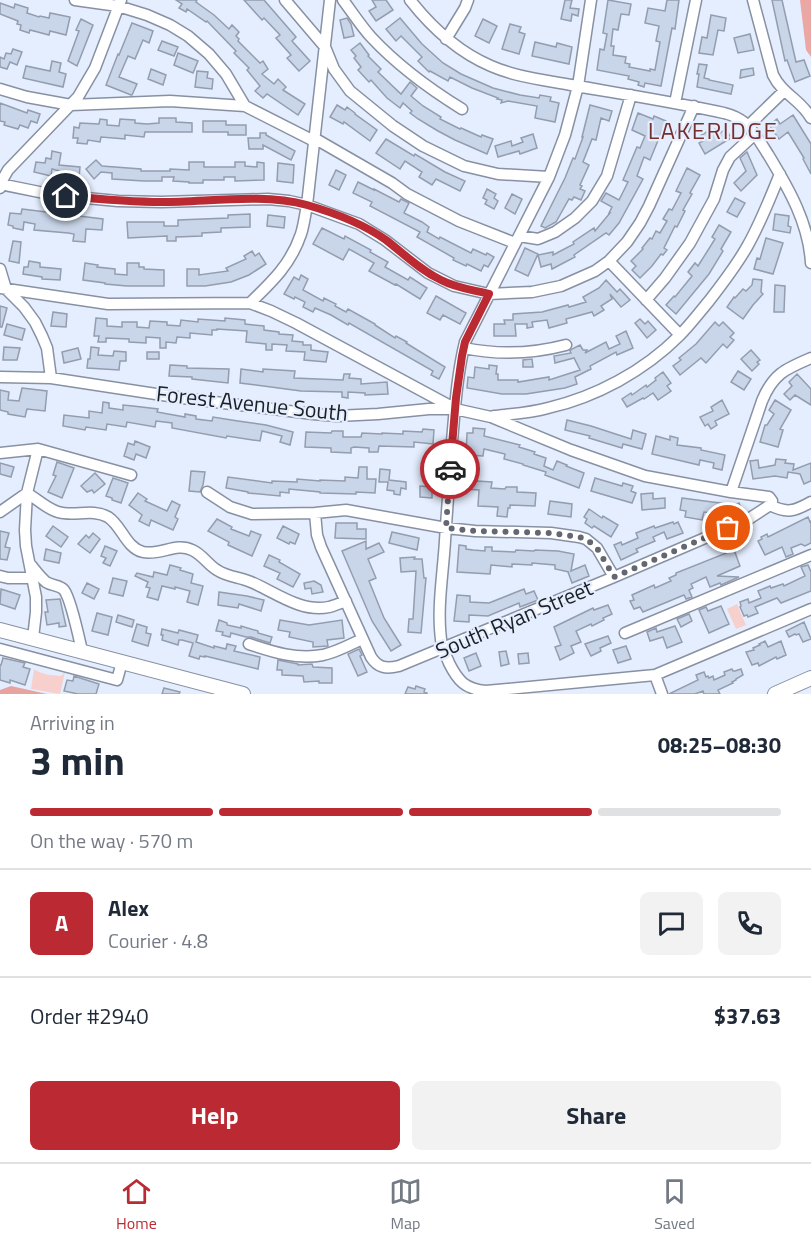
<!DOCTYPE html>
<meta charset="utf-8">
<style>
body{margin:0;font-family:"Titillium Web",sans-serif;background:#f2f2f3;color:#1f2937;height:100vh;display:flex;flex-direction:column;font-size:22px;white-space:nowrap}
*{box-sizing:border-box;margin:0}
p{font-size:20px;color:#747a83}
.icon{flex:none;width:33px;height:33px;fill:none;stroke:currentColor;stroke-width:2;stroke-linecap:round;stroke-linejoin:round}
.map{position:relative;height:694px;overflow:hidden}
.drawer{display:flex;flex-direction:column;background:#fff;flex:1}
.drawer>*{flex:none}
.pin{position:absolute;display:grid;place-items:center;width:51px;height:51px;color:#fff;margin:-26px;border:3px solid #fff;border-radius:50%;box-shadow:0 2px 6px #0007}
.courier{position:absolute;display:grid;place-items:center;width:60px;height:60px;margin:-30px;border:4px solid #bb2a33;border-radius:50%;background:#fff;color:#222;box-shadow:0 2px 8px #0007}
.overview em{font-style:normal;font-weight:700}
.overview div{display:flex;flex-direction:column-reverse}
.overview{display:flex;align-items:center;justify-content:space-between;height:102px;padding:0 30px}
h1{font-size:39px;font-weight:700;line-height:45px}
.bar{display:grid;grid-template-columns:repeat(4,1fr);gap:9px 6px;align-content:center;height:72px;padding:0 30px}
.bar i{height:8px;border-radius:4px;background:#e0e1e3}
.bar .current{background:#bb2a33}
.bar p{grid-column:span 4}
.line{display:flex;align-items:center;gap:15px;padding:0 30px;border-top:2px solid #e0e1e3}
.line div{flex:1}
.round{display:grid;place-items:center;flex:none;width:63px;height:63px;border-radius:9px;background:#f2f2f3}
.button{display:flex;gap:12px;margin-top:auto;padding:12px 30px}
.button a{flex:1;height:69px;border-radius:9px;background:#bb2a33;color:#fff;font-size:24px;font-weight:700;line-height:69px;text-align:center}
.button a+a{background:#f2f2f3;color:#1f2937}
.tabs{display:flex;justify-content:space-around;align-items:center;height:84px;border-top:2px solid #e0e1e3;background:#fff;font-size:16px;color:#747a83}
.tabs a{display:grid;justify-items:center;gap:3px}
.tabs .current{color:#bb2a33}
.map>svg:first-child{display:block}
.green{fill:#f7d0cd}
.forest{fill:#eba7a3}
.water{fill:#e6a39f}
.building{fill:#c9d5e8;stroke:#929daf;stroke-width:1.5}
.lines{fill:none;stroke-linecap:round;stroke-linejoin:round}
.minor-casing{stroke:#8791a3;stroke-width:13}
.major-casing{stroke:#8791a3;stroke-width:16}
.minor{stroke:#fff;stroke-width:10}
.major{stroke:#fff;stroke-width:14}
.done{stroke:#626772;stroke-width:6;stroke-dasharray:0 10.8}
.route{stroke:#bb2a33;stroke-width:8}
.labels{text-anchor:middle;stroke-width:4.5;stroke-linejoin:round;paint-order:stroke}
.street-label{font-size:22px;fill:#1b1f26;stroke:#e5eefe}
.neighbourhood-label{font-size:24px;letter-spacing:1.5px;fill:#752f2e;stroke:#e5eefe}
</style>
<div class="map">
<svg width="811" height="694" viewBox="0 0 811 694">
<rect width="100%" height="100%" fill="#e5eefe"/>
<path class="green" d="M737 604 746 625 736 629 727 609Z
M34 669C43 675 51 675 61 676L65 672 60 694 31 689Z"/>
<path class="forest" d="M800 0H811V57L806 50Z"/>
<path class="water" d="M11 686 47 694H0V690Z"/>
<path class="building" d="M176 0H197L196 2 214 15 229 29 232 25 239 32 236 36 239 39 238 41 260 63 263 61 268 69 262 74 274 84 278 79 286 87 283 90 305 104 298 115 267 94 263 98 255 91 260 86 247 70 249 68 234 53 236 51 207 21 206 22 187 9 186 12 179 8 182 4Z
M244 0H264L296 37 292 41 310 61 299 71 287 58 291 55 276 38 280 35 264 18 262 20Z
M372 0H386L393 10 376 21 369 11 376 7Z
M565 0H572L570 8 579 9 578 16 572 14 571 21 561 19Z
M608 0 631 4 629 15 621 14 618 30 613 29 611 46H614L613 55 626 57 625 63 630 64 629 67 650 71V69L655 70 660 42 656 41 659 26 645 23 648 8 665 11 667 0H679L675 29 672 28 661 86 645 83 644 87 638 85 639 82 628 79 629 76 597 70 600 49 604 50 607 34 603 33Z
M772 0H782L796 62 804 60 810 76 795 82 787 60 785 61Z
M0 3 14 8 15 4 28 8 27 13 39 17 40 16 49 18 50 13 70 17 66 35 50 31 49 35 30 30 29 33 20 30 21 25 17 24 18 21 0 14Z
M711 15 726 18 724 31 718 30 713 55 699 53 702 37 707 38Z
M347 18 351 24 354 36 344 38 340 20Z
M400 18 422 44 443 63 461 74 493 88 520 95 539 98 540 95 551 97 550 101 559 103 555 122 535 118 537 106 508 101 501 103 502 100 497 99 498 98 472 88 450 77 448 81 430 71 429 72 418 61 422 57 401 36 396 41 386 29Z
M81 19 93 25 77 66 68 61 79 31 76 30Z
M483 19 497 26 489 43 475 36Z
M132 23 153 31 149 43 143 40 135 59 128 56 119 77 137 84 132 95H131L106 85 118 54 119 55Z
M510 24 521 27 519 32 525 34 519 54 502 49Z
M750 34 754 50 738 53 734 38Z
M162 41 178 47 174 56 158 50Z
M535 42 556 47 557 43 572 47 569 64 532 56Z
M360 43 369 55 368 56 381 69 378 72 401 94 410 82 417 88 411 96 423 106 441 117 440 119 460 129 461 128 481 137 482 135 493 139 487 154 455 140 438 131 418 119 410 113 412 111 403 103 400 108 387 98 371 80 369 82 358 70 361 67 354 58 356 56 351 50Z
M13 49 22 52 17 65 10 62 7 69 0 67V57L4 59 6 53 11 54Z
M178 53 198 61 193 73 174 65Z
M52 61 61 63 59 72 66 74 63 87 23 78 26 66 50 71Z
M699 64 707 65 704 78 709 79V80L733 85 731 94 697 87 699 74H697Z
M753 68 754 75 740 78 741 70Z
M151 69 166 75 163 85 148 79Z
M197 71 208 72 207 78 213 79 212 89 195 87Z
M0 103 27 113 28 110 40 114 37 123 31 121 28 128 20 125 18 129 4 125 5 122 0 121Z
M337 105 345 110 347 107 355 113V114L377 130 370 141 344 122 343 124 330 117Z
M590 105 612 111 609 121 601 118 596 140 592 139 583 162 589 165 580 185 582 186 580 189 585 191 581 200 574 197 572 200 569 199 556 222 545 228 541 226 565 178 573 158 575 159 583 137H582Z
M638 113 653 119 654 116 666 121 650 160 644 157 637 176 643 179 619 223 609 235 606 233 574 255 575 257 552 269 551 264 541 267 538 255 553 252V255L574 244 573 242 594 228 595 231 610 213H609L612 207 601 201 606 193 619 200 628 182 623 180 637 147 640 148 645 136 632 130Z
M793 115 811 144V174L803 159 804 158 788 132 779 139 769 125 777 119 780 124Z
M159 118H176V122L192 123V132H145L144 137 125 135V139L101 137 100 142 88 140 87 144 77 143 78 138H73L74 127 79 128 80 123 99 124 100 119 107 120V125L119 126 120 119 135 120V123L147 124 159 123Z
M203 121H226V125H246V135H228V132H203Z
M715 129 718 134 726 129 731 138 705 154 699 143 703 141 700 136 708 131 709 133Z
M260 133H266V135L295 151 291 160 263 145V149H249L248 138H260Z
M533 134 537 148 520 154 519 151 498 157 495 146 511 141 512 146 523 142 521 138Z
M386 139 414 156 415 154 445 172 465 181 460 191 436 179 432 185 419 177 422 172 405 161 400 169 376 153Z
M52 151 61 153 59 165 80 167 79 178 62 176 63 172 52 169 51 176 34 172 36 162 45 163 46 158 51 159Z
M747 152 757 175 741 191 734 183 746 171 740 158Z
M96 160 102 166 141 169V171H170V169L189 170V162H204V167H235V162H245V166L257 167V162L264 163V180L235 181V177H224V180H203V183H189V182L173 181 174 177H162V181H144L112 179V173L101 172 94 179 86 169Z
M278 163 294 165 293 183 277 181Z
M687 168 700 175 690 193 692 194 683 210 685 211 677 227 675 226 664 248 667 250 663 255 661 254 652 266 640 278 632 270 636 266 631 261 643 249 642 248 650 238 652 239 656 231 660 233 667 221 663 219 669 209 672 210 681 193 676 191Z
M336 170 346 175 339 190 329 185Z
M358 182 374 190V189L399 202 401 199 409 203 404 213 422 222 429 227 427 232 439 239 440 237 471 253 473 249 486 255 487 253 494 257 488 267 484 265 481 271 467 264 466 266 453 260 454 258 417 237 420 232 370 206 372 202 353 193Z
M487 189 496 194 494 198 498 201 494 209 485 204 487 200 483 198Z
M512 194 522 199 515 214 505 208Z
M735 198 745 203 737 217 727 212Z
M22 209 103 219 102 230 86 229 85 242 73 241 74 234 68 233 34 230 35 224 24 222 23 230 13 228V226L8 225 10 213 21 214Z
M250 214V227L221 228V232L202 233V236L176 237V241H167V236L128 238 127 222H164V226H178V220L228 218V215Z
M775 214 789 216 788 226 791 227 790 233 773 230Z
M268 215 285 217 284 228 267 226Z
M719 225 731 232 721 249 723 251 709 274 676 314 666 305 674 296 675 297 692 276 688 272 695 263 698 266 715 239 712 237Z
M322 228 344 239 345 236 371 250 370 252 388 262 385 267 408 280 410 277 427 288 420 299 396 284 395 285 369 271 374 263 349 249 343 260 313 244Z
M766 238 783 243 773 274 754 269 757 258 760 259Z
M13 241 21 242 19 263 9 261Z
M525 248 538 254 528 276 515 270Z
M252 251 255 256 259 253 266 264 249 275 231 282 205 286H187V269H199V275L228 271 226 268 246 259 244 256Z
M29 261 40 263V267L61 269 60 280 42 279V277L23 274 24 267H28Z
M85 263 98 265 97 267 115 269V274L127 275V263H139V267H144V269L164 270V286H127L105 284V283L83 280Z
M301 275 308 279 303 290 323 301 324 298 336 304 335 306 346 312 348 309 375 324V325L395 338 396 336 407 342 406 343 445 367 439 379 431 375 433 371 349 323 348 325 331 315 315 308 313 312 303 307 305 302 295 297 294 299 284 294 294 277 299 280Z
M753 279 762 280 761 292 763 294 753 305 743 319 727 307 734 297 735 298 743 289 746 291 752 285Z
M606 280 617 292 620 289 630 300 621 307 610 294 612 299 601 306 604 310 594 316 592 312 566 319 567 323 549 328 547 320 532 322 533 327 527 328V324H515L516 336H494V324H505L504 320H513V314L542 312 568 305 569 307 586 302 583 297 599 288Z
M775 285 785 286 784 312H774Z
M436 296 466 313 460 324 443 315 440 320 427 313Z
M0 306 7 308 2 327H0Z
M53 312 67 314 66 327 51 326Z
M96 318 107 319V326L122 327V322H137V327L149 328 150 321 167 322V325L180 326 181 320 198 322V319L225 321V318L245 320V324L264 326V330L279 332V334L293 335 292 341 303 342V345H311V350L328 352 326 362 304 360 305 352 286 351 287 345 272 344V350H266V344L246 342 247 331 217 329V330H212V335L190 333V338L177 337 176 343 166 342V348H160V338L146 337V343L129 342V339L106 338V342H98L99 336H94Z
M640 319 645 324 648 321 656 330 647 338 635 323Z
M715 322 719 326 723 322 734 333 730 337 734 340 727 348 723 344 706 363 701 358 680 375 673 366 681 360 679 358 696 344Z
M7 324 25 329 22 340 4 335Z
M626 331 633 348 617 355 616 352 590 366 591 369 575 377 577 384 565 388 526 394H502L467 388 468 377 474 378 475 367 489 369V365L497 366 496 374H498V380H518V382L549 377V380L580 370 574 358 555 363 554 356 571 353 570 351 572 349 580 345 583 350H587L585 353 606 342 609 349 620 344 616 336Z
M4 347 20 348 17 360H3Z
M91 347 99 348 98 355 113 356 114 351 126 352V361H120L119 370 87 368 88 359H90Z
M78 348 81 359 64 363 62 352Z
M751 350 760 360 757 362 759 364 752 371 741 359Z
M147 352H159V359H147Z
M532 359 533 367H523V360Z
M170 365 187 366V368L229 369 228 383 192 379V377L169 376Z
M241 369 263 372V369L295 371 294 378 343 380 344 374H350L349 378 361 379V384L387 382 388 394 365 395V393L348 392V398L342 397V392L301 391 240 383Z
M738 371 751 379 744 390 731 382Z
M663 372 671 383 667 386 671 391 658 400 653 393 644 399 643 398 627 407 622 399 631 393 632 395 646 385 647 387 656 380 655 378Z
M797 374 811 389V405L795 395 790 400 784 394 792 386 789 382Z
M22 388 47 391 45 411 27 409 25 417 8 414V412L0 410V390L9 392 8 400 19 401Z
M722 400 729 414 715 421 717 425 711 429 708 424 705 426 700 417 713 411 711 407Z
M775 400 791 410 780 429 783 430 778 447 760 442 765 425H767L774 414 769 410Z
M103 402 109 403V408L123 410V405L133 406 158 409 157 412 185 417V414L196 416V419L212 421 213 417 238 421 266 425 293 432 290 445 280 442 282 436 262 431 260 441 227 436 226 438 172 428V423L156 421 155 427 127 422 126 427 107 424 106 430 86 427 85 430 63 426 64 415 89 418V411L102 413Z
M567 420 591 426 631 439 633 430 646 434 642 449 623 444 622 448 589 438 590 436 565 430Z
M473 428 485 429 484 436 520 445 519 447 535 452 534 454 546 458 544 466 553 470 557 461 567 465 566 466 584 473 579 488 545 475 546 472 523 465V464L504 459 505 454 484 449 483 456 466 455 467 433H473Z
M423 429 434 430 433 444 414 442V447L379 446 378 452H369V448L354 447 351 448V453L331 452V448L305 447 306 432 331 433 332 431H343V437H361L362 433 382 434V433L403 434V431L422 432Z
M656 436 670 440V436L678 438 677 445 701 448V450L725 455 722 470 713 468 714 463 700 460 699 465 652 454Z
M135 441 150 447 146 458 136 454 134 460 124 456 128 443 134 445Z
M776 459 786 460 785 463 794 464 793 470 811 463V481L804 484 800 474 788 472 787 478 775 476 753 479 750 461 758 460 759 468 775 465Z
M57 462 74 468 62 498 48 492 56 476 53 475Z
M0 463 14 467 11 477 0 474Z
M359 467H367V479H376L375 493 356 492V494L320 493V492L289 489V493L280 492V496L248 493V492L226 488 228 477 272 483V481L297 482V479L320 481V480L345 481V477L358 478Z
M380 469 390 470 389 480 406 482V489L401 488 400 495 394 494V491L387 490 388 482H379Z
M466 470 472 471 471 477H477V481L492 482 491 488 505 489 506 487H517V492L536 493 535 506 510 505V508H508L507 517 497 516 498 507 478 506 479 490 465 489Z
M191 471 205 472 203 485 200 492 189 491Z
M95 473 105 484 94 493 92 490 87 492 81 486Z
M113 478 128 483 121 503 112 500V498L106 496Z
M595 478 622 486 623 483 633 486 631 491 636 493 632 503 591 491Z
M420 486 432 487V498L420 497Z
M138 493 147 499 145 501 167 511 172 501 180 505 175 517 178 519 173 530 151 520 149 526 139 521 142 515 129 505Z
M653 493V499L665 498V508L642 510 641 494Z
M682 498 735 505 739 503 743 513 736 516 704 512 702 520 685 517 686 511 680 510Z
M550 501 572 504 571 517 548 514Z
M589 509 602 518 603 516 618 525 611 537 594 526 592 528 585 523 587 519 584 517Z
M808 517 810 522 811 521V543L805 546 801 544 791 548 793 554 786 557 782 547 765 555 758 541 762 539 761 537 767 534 768 537Z
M217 519 232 527 231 529 249 536 251 531 261 535 252 556 228 545 229 542 208 531Z
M673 522 674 524 678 522 683 533 667 539 664 532 653 537 655 541 636 549 638 552 621 560 614 545 621 542 622 545 638 538 636 533 654 526 655 528Z
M336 523H357V529H366V539L335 538Z
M53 526 68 537 61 547 46 536Z
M283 526 299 534 295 544 290 542 289 544 277 538Z
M0 531 9 533 5 547 10 548 7 560 0 559Z
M392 532 419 538 417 550 389 543Z
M93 533 100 539 90 553 78 544 86 535 89 538Z
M366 541V549L379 543 384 552 368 559 376 578 369 581 384 618 401 645 391 651 372 621 342 551Z
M732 544 740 566 717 576 739 577 721 585 720 583 710 587 706 577 691 584 693 588 689 590 692 597 686 599 684 595 643 612 640 607 634 609 630 601 634 600 632 595 654 585 655 588 671 581 669 578 676 575V573L729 552 726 547Z
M459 545 466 546V549L473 550 485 551V547H492V551L515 552 516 550 534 551 535 550 558 551 574 554 571 571 585 565 589 576 572 583 568 572H569L555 569V565L532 563V565L512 564V567L491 565 490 574 457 572Z
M105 546 117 551 110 566 103 563 106 558 101 556Z
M46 549 61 553 59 563 44 560Z
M269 555 280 560 279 562 300 574 293 587 277 579 280 573 264 566Z
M415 557 414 559H422L424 578H426L421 633 408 632 409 619H413L416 571 401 572 400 558Z
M170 565 181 568 180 570 193 574 191 583 203 586 198 605 187 602 190 591 175 587V589L162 586 158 600 147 597 150 588 146 587 148 582 135 576 137 573 153 577 154 572 167 575Z
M808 565 811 572V591L781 603 777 598 755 607 758 613 748 617 747 615 744 616 740 607 741 606 740 602 748 599 749 603 761 598 758 591 770 586 771 588 783 584 784 586 805 576 801 567Z
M113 578 127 581 123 596 109 593Z
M314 581 321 585 323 592 312 594 311 588 305 589 304 583Z
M87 583 99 589 94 599 82 593Z
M1 589 20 595 15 609 0 604Z
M524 589 526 594 534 591 538 600 520 607 519 603 488 616 469 615V622L454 621 457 595 470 596V602L489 603Z
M219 592 247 596 264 600 261 611 239 604 238 608 218 605Z
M60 599 66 626 59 627V623L47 625 45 612H48L46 600Z
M608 605 612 614 603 618 604 620 592 626 591 624 576 631 581 642 571 646 574 653 560 660 555 647 561 645 560 643 554 627 593 608 594 610Z
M721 606 729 624 709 633 699 610 706 607 708 611Z
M97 613 112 617 108 635 92 631Z
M689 614 692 621 681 627 677 619Z
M118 615 134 620 132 627 116 622Z
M219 620 227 623V625L241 628V626L258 631V633L272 637 270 643 251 637H246L231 633 230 637 222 635 223 632 216 631Z
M280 620 309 625 342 620 344 638 327 640 328 646 313 647V642L289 637 290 632 278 630Z
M804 622 811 639 803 642 799 634 796 635 795 634 789 637 786 631Z
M137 624 147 627 146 633 151 634 148 646 132 641Z
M675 626 682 642 667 648 663 637 650 641 647 632 656 628 657 632Z
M162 629 178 633 179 630 198 635 196 642 214 648V646L226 649 227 644 236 646 234 651 260 657 258 669 205 656V657L200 656 199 659 189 656 193 643 182 640H179L178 645 162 640 163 635H161Z
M608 636 611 643 600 648 601 651 591 656 585 644Z
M765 641 768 647 781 641 786 655 777 659 776 657 759 666 758 663 752 665 746 652 754 650 753 648 760 645 759 644Z
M626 646 631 659 618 663 613 650Z
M359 649 362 655 360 656 367 672 358 676 348 654Z
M506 651 509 664 501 666 499 652Z
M476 653 481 666 469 671 464 658Z
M528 653 529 663 519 664 518 654Z
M3 658 25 663 23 667 30 669 25 685 10 680V683L0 680V665H1Z
M278 660 298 664V665L312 664 313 667 332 668V683H319V681L304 682 303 676 282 675V670H277Z
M732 669 733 671H735L741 669 743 675 736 679V680L732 682 733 683 718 690 720 694H704L703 691 695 694H669L698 680 696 675 704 672 706 677 708 676 709 678 713 676 714 680 725 675 724 672Z
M74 676 99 684 96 694H78L64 691 67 680 73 681Z
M416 686 425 689 424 692 427 693V694H405L408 687 415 689Z
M164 688 180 692 179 694H162Z"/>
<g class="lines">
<g class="minor-casing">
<path id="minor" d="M75 0 118 6 147 15 170 25 188 36 209 54 226 74 245 106 314 141
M285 0 325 47 334 69 350 91 393 126 423 146 464 166 498 174 549 177
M343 0C352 12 361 26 371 37 398 66 428 88 462 109
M410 0C432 28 458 52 491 66 516 77 545 80 571 85 622 94 674 102 724 113 732 115 739 118 745 123 755 132 762 145 769 156 789 189 809 224 811 263
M591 0 578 86 565 135 549 177 465 342C457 375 455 408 452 441 450 475 447 508 445 541 443 575 436 612 442 646 443 652 447 657 449 663 458 681 465 689 486 691L655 675 811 609
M753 0 773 75C783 95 800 99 811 118
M446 39 465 8 468 0
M0 89 27 97 71 105 170 101 245 106
M675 103 696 0
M748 126 784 91
M314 138 392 183 407 194 459 221 515 243
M0 184 54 195 118 201 161 202 268 199 289 201 307 205 359 224 385 240 428 273 454 286 489 294 532 292 561 286 595 271 609 261 627 242 640 223 649 206 694 106
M0 188V184L8 170 78 97 95 68 121 0
M519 236 538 239 555 232 575 218 592 201 607 176 631 95
M609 261 680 335
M0 269 6 289 24 307 35 322 42 336 47 348 51 378
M0 288 108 304 250 303 271 311 296 323 452 407
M646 300 665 278 690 243 714 199 723 170 730 157 755 134
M250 303C272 282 291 264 301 234 304 225 305 215 307 205L330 0
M464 348C498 355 532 354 566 345
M0 377 51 378 182 398 313 414 337 416 378 414 429 409H455L491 417 571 450 645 476 731 492 769 497 772 501 770 505
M494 416C512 414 530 413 548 408 596 397 644 371 679 336 690 325 699 313 709 301 723 283 737 265 748 245 761 222 770 198 780 174
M0 453 38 449 131 475
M207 492 230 507 252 514 315 513 346 510 446 528 475 531 551 533 579 537 586 539 597 548 614 577
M731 492 762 401C773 374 785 369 811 358
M0 512 27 493C37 499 47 509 58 512 74 517 92 508 108 517 122 526 126 548 143 552 160 556 176 542 192 550 202 554 208 565 217 570 227 577 240 577 251 582 275 592 301 613 329 607 334 606 340 603 346 601
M315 513 317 535 321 547 371 657C378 668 386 669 399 666L614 577 747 520 770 505C787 514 795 511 811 502
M30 564C35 570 40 577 46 582 52 586 60 585 64 590 71 599 79 638 82 651
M0 576 8 578H33
M625 633 811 555
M33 638 36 612V597L26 546 25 530 27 493 38 449
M249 644C273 652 297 660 323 655 336 652 350 645 362 639
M0 649 117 680 122 662
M655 675 662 694"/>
</g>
<g class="major-casing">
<path id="major" d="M0 630 243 694
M775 694 811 678"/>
</g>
<use href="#minor" class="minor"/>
<use href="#major" class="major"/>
</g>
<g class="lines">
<path class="done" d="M450 469 446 528 475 531 551 533 579 537 586 539 597 548 614 577 728 528"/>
<path class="route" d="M66 196C98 199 130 202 162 202 208 202 262 193 307 205 335 213 362 223 386 240 404 254 420 270 441 280 456 288 473 290 489 294L465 342 462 356 456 398 450 469"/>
</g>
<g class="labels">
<g class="street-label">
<text transform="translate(252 403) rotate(6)" y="8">Forest Avenue South</text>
<text transform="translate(514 619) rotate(-23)" y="8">South Ryan Street</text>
</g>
<g class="neighbourhood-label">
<text x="713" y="139">LAKERIDGE</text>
</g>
</g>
</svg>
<div class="pin" style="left:728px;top:528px;background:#ea580c"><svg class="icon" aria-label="bag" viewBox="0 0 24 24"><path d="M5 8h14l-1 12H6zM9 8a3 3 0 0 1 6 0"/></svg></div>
<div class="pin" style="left:66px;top:196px;background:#1f2937"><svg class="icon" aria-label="home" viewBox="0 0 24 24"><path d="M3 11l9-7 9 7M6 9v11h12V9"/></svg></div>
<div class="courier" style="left:450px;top:469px"><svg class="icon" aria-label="car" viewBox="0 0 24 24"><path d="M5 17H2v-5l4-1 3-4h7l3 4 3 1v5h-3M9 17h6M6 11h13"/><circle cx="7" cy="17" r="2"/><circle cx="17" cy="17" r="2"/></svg></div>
</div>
<section class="drawer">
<div class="overview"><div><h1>3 min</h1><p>Arriving in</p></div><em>08:25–08:30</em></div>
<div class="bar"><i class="current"></i><i class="current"></i><i class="current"></i><i></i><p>On the way · 570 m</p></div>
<div class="line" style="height:108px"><b class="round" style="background:#bb2a33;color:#fff">A</b><div><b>Alex</b><p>Courier · 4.8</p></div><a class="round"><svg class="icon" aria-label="chat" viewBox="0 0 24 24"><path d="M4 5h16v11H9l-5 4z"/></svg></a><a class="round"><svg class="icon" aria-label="phone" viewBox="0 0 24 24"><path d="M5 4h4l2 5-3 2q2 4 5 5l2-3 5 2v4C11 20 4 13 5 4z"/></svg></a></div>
<div class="line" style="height:78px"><div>Order #2940</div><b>$37.63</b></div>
<div class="button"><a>Help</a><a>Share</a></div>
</section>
<nav class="tabs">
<a class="current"><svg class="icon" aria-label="home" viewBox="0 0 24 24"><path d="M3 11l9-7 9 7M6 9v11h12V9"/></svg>Home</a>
<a><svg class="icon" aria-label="map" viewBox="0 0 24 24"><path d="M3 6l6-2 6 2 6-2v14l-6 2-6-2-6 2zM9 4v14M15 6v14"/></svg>Map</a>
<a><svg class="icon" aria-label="saved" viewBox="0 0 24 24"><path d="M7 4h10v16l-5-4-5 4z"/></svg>Saved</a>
</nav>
